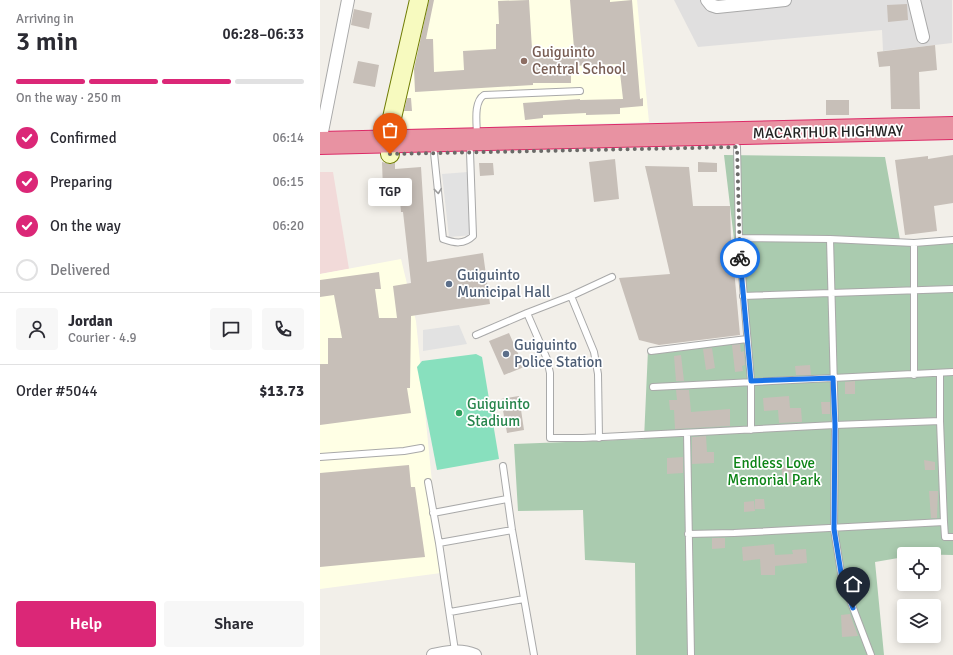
<!DOCTYPE html>
<meta charset="utf-8">
<style>
body{margin:0;font-family:Signika,sans-serif;background:#f7f7f7;color:#2b2b33;height:100vh;display:flex;flex-direction:column;font-size:15px;white-space:nowrap}
*{box-sizing:border-box;margin:0}
p{font-size:13px;color:#7c7c81}
.icon{flex:none;width:22px;height:22px;fill:none;stroke:currentColor;stroke-width:2;stroke-linecap:round;stroke-linejoin:round}
.map{position:relative;flex:1;overflow:hidden}
.panel{display:flex;flex-direction:column;background:#fff;width:320px}
.panel>*{flex:none}
.tools{position:absolute;left:577px;top:547px;display:grid;gap:8px}
.tools a{display:grid;place-items:center;width:44px;height:44px;border-radius:4px;background:#fff;box-shadow:0 2px 10px #0003;font-size:20px}
.pin{position:absolute;display:grid;place-items:center;width:34px;height:34px;color:#fff;margin:-41px -17px;border-radius:50% 50% 50% 0;rotate:-45deg;box-shadow:0 0 4px #0007}
.pin .icon{rotate:45deg}
.courier{position:absolute;display:grid;place-items:center;width:40px;height:40px;margin:-20px;border:3px solid #1a73e8;border-radius:50%;background:#fff;color:#222;box-shadow:0 1px 5px #0007}
.bubble{position:absolute;height:28px;border-radius:4px;background:#fff;box-shadow:0 2px 10px #0003;font-size:13px;font-weight:600;line-height:28px;text-align:center}
.headline em{font-style:normal;font-weight:600}
.headline div{display:flex;flex-direction:column-reverse}
.headline{display:flex;align-items:center;justify-content:space-between;height:68px;padding:0 16px}
h1{font-size:26px;font-weight:600;line-height:30px}
.bar{display:grid;grid-template-columns:repeat(4,1fr);gap:6px 4px;align-content:center;height:48px;padding:0 16px}
.bar i{height:5px;border-radius:3px;background:#e1e1e2}
.bar .current{background:#db2777}
.bar p{grid-column:span 4}
.line{display:flex;align-items:center;gap:10px;padding:0 16px;border-top:1px solid #e1e1e2}
.line div{flex:1}
.round{display:grid;place-items:center;flex:none;width:42px;height:42px;border-radius:4px;background:#f7f7f7}
ol{padding:0 16px;list-style:none}
li{display:flex;align-items:center;gap:12px;height:44px}
li p{margin-inline-start:auto}
li .icon{padding:4px;border-radius:50%;background:#db2777;color:#fff;stroke-width:4}
li:last-child{color:#7c7c81}
li i{width:22px;height:22px;border:2px solid #e1e1e2;border-radius:50%}
.primary-button{display:flex;gap:8px;margin-top:auto;padding:8px 16px}
.primary-button a{flex:1;height:46px;border-radius:4px;background:#db2777;color:#fff;font-size:16px;font-weight:600;line-height:46px;text-align:center}
.primary-button a+a{background:#f7f7f7;color:#2b2b33}
main{display:flex;flex:1;min-height:0}
.map>svg:first-child{display:block}
.residential{fill:#e0dfdf}
.commercial{fill:#f2dad9}
.education{fill:#ffffe5}
.cemetery{fill:#aacbaf}
.pitch{fill:#88e0be}
.parking{fill:#e2e2e2}
.building{fill:#c7bfb8}
.lines{fill:none;stroke-linecap:round;stroke-linejoin:round}
.lane-casing{stroke:#a9a9a9;stroke-width:8}
.street-casing{stroke:#a9a9a9;stroke-width:14}
.secondary-casing{stroke:#707d05;stroke-width:20}
.highway-casing{stroke:#dc2a67;stroke-width:24}
.lane{stroke:#fff;stroke-width:6}
.street{stroke:#fff;stroke-width:12}
.secondary{stroke:#f7fabf;stroke-width:18}
.highway{stroke:#e892a2;stroke-width:22}
.oneway{stroke:#9c9c9c}
.done{stroke:#6b6a68;stroke-width:4;stroke-dasharray:0 7.2}
.route{stroke:#1a73e8;stroke-width:5}
.education-dot{fill:#8d6e63;stroke:#fff;stroke-width:1.5}
.service-dot{fill:#5c6f8a;stroke:#fff;stroke-width:1.5}
.leisure-dot{fill:#2e9e5b;stroke:#fff;stroke-width:1.5}
.labels{text-anchor:middle;stroke-width:3.5;stroke-linejoin:round;paint-order:stroke}
.education-label{font-size:15px;fill:#785e54;stroke:#fff;text-anchor:start}
.street-label{font-size:15px;fill:#222;stroke:#fff}
.service-label{font-size:15px;fill:#4e5e75;stroke:#fff;text-anchor:start}
.leisure-label{font-size:15px;fill:#27864d;stroke:#fff;text-anchor:start}
.park-label{font-size:15px;fill:#0c8416;stroke:#fff}
</style>
<main>
<section class="panel">
<div class="headline"><div><h1>3 min</h1><p>Arriving in</p></div><em>06:28–06:33</em></div>
<div class="bar"><i class="current"></i><i class="current"></i><i class="current"></i><i></i><p>On the way · 250 m</p></div>
<ol>
<li><svg class="icon" aria-label="check" viewBox="0 0 24 24"><path d="M5 12l5 5 9-10"/></svg>Confirmed<p>06:14</p></li>
<li><svg class="icon" aria-label="check" viewBox="0 0 24 24"><path d="M5 12l5 5 9-10"/></svg>Preparing<p>06:15</p></li>
<li><svg class="icon" aria-label="check" viewBox="0 0 24 24"><path d="M5 12l5 5 9-10"/></svg>On the way<p>06:20</p></li>
<li><i></i>Delivered</li>
</ol>
<div class="line" style="height:72px"><a class="round"><svg class="icon" aria-label="person" viewBox="0 0 24 24"><circle cx="12" cy="8" r="4"/><path d="M4 21q1-7 8-7t8 7"/></svg></a><div><b>Jordan</b><p>Courier · 4.9</p></div><a class="round"><svg class="icon" aria-label="chat" viewBox="0 0 24 24"><path d="M4 5h16v11H9l-5 4z"/></svg></a><a class="round"><svg class="icon" aria-label="phone" viewBox="0 0 24 24"><path d="M5 4h4l2 5-3 2q2 4 5 5l2-3 5 2v4C11 20 4 13 5 4z"/></svg></a></div>
<div class="line" style="height:52px"><div>Order #5044</div><b>$13.73</b></div>
<div class="primary-button"><a>Help</a><a>Share</a></div>
</section>
<div class="map">
<svg width="633" height="655" viewBox="0 0 633 655">
<rect width="100%" height="100%" fill="#f2efe9"/>
<path class="residential" d="M354 0H632V43L563 51 562 30 378 47Z"/>
<path class="commercial" d="M0 172H13L29 269 0 274Z"/>
<path class="education" d="M96 0H317L329 122 74 130Z
M81 259 96 321 121 573 0 589V274Z"/>
<path class="cemetery" d="M404 155 565 157 580 240 633 237V555L584 554V557L555 562 564 655H316L315 563 265 560 263 510 198 511 194 444 324 439 328 350 426 340Z"/>
<path class="pitch" d="M156 354 162 357 179 459 117 470 97 367 102 361Z"/>
<path class="parking" d="M148 172 153 235 129 237 122 174Z
M139 325 147 344 103 351V330Z"/>
<path class="building" d="M109 0H114L106 39H113L114 72 144 70 143 51 176 49V24H179L178 1 209 0 212 49 254 48 250 0H290V2L312 0 320 99 323 98V106L300 108V114L266 115V113L223 115V118L205 120 203 103 260 99V100L303 99 299 64 251 66V83H213V85L95 92 94 69Z
M587 4 588 20 568 22 567 5Z
M34 9 52 13 49 29 31 25Z
M615 45 617 70 599 72 600 109H571L570 66 559 67 557 52Z
M38 61 59 65 55 87 33 83Z
M87 98H91L92 111H84Z
M506 100H529V115H506Z
M633 155V203L614 206 617 231 585 235 575 160 608 156V159Z
M295 159 299 199 274 202 269 162Z
M62 162 70 164 75 163V169L101 167 107 262 163 253 170 304 91 316 90 388H87L91 413 0 425V364H8V338H22L14 295 0 297V280L59 272 61 289H55L59 318H77L73 286 91 283 83 212H81L79 189 63 190Z
M378 162 397 163V172H378Z
M159 163H173L174 175 160 176Z
M325 166 369 167 373 206H410L412 269H414L420 335 339 345 319 340 299 278 350 274Z
M189 333 204 367 184 375 169 341Z
M420 344 421 352 424 351 425 365 422 366 423 371 415 372 412 345Z
M392 348 395 368 386 370 383 349Z
M361 355 364 381H356L354 356Z
M490 365 491 375H476L475 366Z
M535 381V394H525V382Z
M356 390H369L371 412 410 409V426L355 429 354 410H350L349 400H357Z
M199 396 204 430 187 433 181 399Z
M469 396 470 408H481L482 422 459 423 458 410 444 411 443 398Z
M501 402H510V414H502Z
M386 436 387 452H394V463L372 464V437Z
M363 457V473L347 474V458Z
M604 460 615 462V470H605Z
M89 465 91 487H95L105 557 0 567V473Z
M462 466H472L473 484 462 485Z
M609 491H618L617 518H611Z
M435 499H444L445 509H435Z
M434 501 435 511 424 512V502Z
M392 538H405V548L392 549Z
M454 544 455 555 473 554 472 550 486 549 487 563 455 566V575H441L440 559 423 561 422 547Z
M530 614 538 636 522 637 521 615Z"/>
<g class="lines">
<g class="lane-casing">
<path id="lane" d="M157 136C157 124 153 102 164 95L260 91
M417 147 419 238 431 381V430
M114 153 123 239C134 243 144 245 153 236L150 152
M419 238 510 239 594 243 633 240
M510 239 515 425 514 529 522 579 551 655
M292 277 251 296 207 313 227 359 230 373V438H263L515 425 620 421
M251 296 274 352 278 374 279 438
M423 296 633 289
M156 335 207 313
M331 351 427 339
M594 375V243
M333 387 633 372
M367 433 371 655
M0 457 84 451 101 448
M183 466 192 530 214 655
M108 482 119 543 135 651
M113 513 187 499
M624 522 625 537H633
M368 534 414 533 624 522 620 421V373
M119 543 192 530
M130 612 204 599"/>
</g>
<g class="street-casing">
<path id="street" d="M387 0 391 5 397 7 465 0
M594 0 603 37
M0 142 28 0
M113 655C129 652 140 649 155 655"/>
</g>
<g class="secondary-casing">
<path id="secondary" d="M70 154 69 131 99 0"/>
</g>
<g class="highway-casing">
<path id="highway" d="M0 143 633 128"/>
</g>
<use href="#lane" class="lane"/>
<use href="#street" class="street"/>
<use href="#secondary" class="secondary"/>
<use href="#highway" class="highway"/>
</g>
<defs><path id="oneway-chevron" d="M-2-3.5L2.5 0L-2 3.5" fill="none" stroke-width="1.6" stroke-linecap="round" stroke-linejoin="round"/></defs>
<use class="oneway" href="#oneway-chevron" transform="translate(118 191) rotate(84)"/>
<g class="lines">
<path class="done" d="M70 154 417 147 420 258"/>
<path class="route" d="M420 258 431 381 513 378 515 425 514 529 522 579 533 608"/>
</g>
<circle class="education-dot" cx="204" cy="61" r="4"/>
<g class="service-dot">
<circle cx="129" cy="284" r="4"/>
<circle cx="186" cy="354" r="4"/>
</g>
<circle class="leisure-dot" cx="139" cy="413" r="4"/>
<g class="labels">
<g class="education-label">
<text x="212" y="57">Guiguinto<tspan x="212" dy="17">Central School</tspan></text>
</g>
<g class="street-label">
<text transform="translate(508 132) rotate(-1)" y="5">MACARTHUR HIGHWAY</text>
</g>
<g class="service-label">
<text x="137" y="280">Guiguinto<tspan x="137" dy="17">Municipal Hall</tspan></text>
<text x="194" y="350">Guiguinto<tspan x="194" dy="17">Police Station</tspan></text>
</g>
<g class="leisure-label">
<text x="147" y="409">Guiguinto<tspan x="147" dy="17">Stadium</tspan></text>
</g>
<g class="park-label">
<text x="454" y="468">Endless Love<tspan x="454" dy="17">Memorial Park</tspan></text>
</g>
</g>
</svg>
<div class="tools">
<a><svg class="icon" aria-label="locate" viewBox="0 0 24 24"><circle cx="12" cy="12" r="6"/><path d="M12 2v4M12 18v4M2 12h4M18 12h4"/></svg></a>
<a><svg class="icon" aria-label="layers" viewBox="0 0 24 24"><path d="M12 4l9 5-9 5-9-5zM3 14l9 5 9-5"/></svg></a>
</div>
<div class="pin" style="left:70px;top:154px;background:#ea580c"><svg class="icon" aria-label="bag" viewBox="0 0 24 24"><path d="M5 8h14l-1 12H6zM9 8a3 3 0 0 1 6 0"/></svg></div>
<div class="pin" style="left:533px;top:608px;background:#1f2937"><svg class="icon" aria-label="home" viewBox="0 0 24 24"><path d="M3 11l9-7 9 7M6 9v11h12V9"/></svg></div>
<div class="courier" style="left:420px;top:258px"><svg class="icon" aria-label="bike" viewBox="0 0 24 24"><circle cx="6" cy="16" r="4"/><circle cx="18" cy="16" r="4"/><path d="M6 16l4-8h5l3 8M10 8l3 8H6M13 5h3"/></svg></div>
<div class="bubble" style="left:48px;top:178px;width:44px">TGP</div>
</div>
</main>
